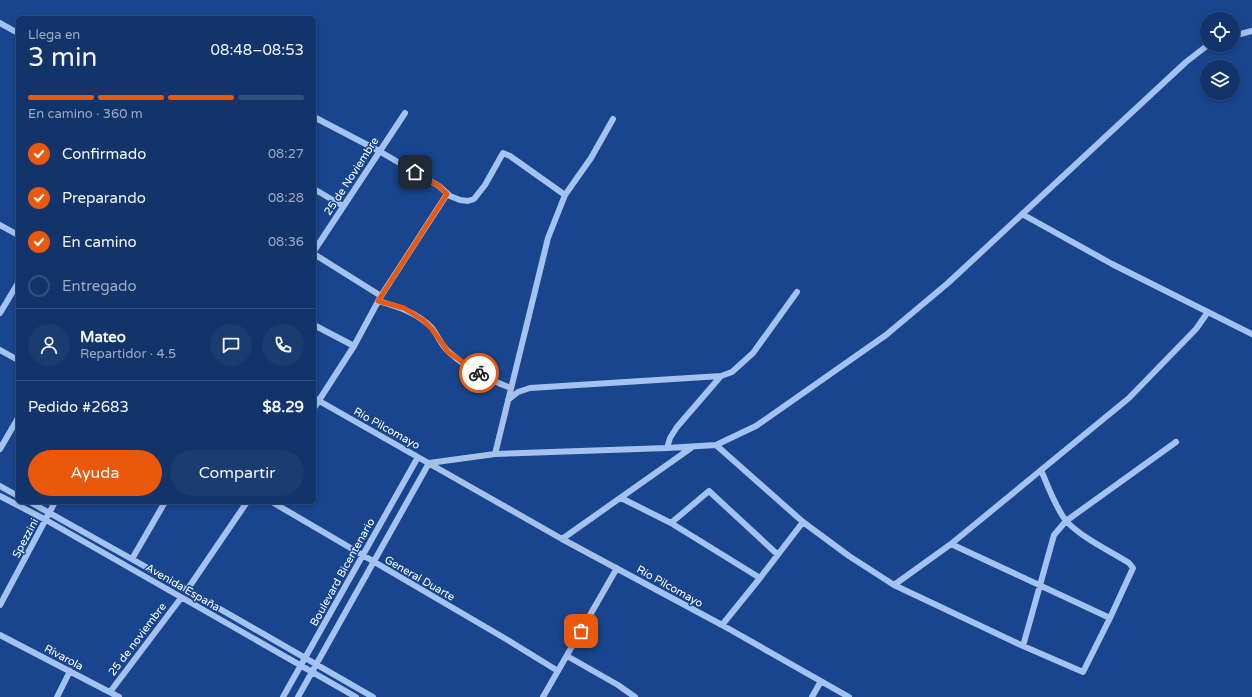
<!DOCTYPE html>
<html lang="es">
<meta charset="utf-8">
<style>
body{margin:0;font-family:"Varela Round",sans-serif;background:#1b3c70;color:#f1f3f6;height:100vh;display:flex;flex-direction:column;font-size:15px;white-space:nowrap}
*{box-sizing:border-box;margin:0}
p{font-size:13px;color:#9caac1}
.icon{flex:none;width:22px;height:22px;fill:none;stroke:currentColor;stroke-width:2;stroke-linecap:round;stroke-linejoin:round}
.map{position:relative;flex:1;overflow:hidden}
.drawer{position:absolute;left:16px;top:16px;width:300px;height:488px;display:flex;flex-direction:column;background:#12346a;border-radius:6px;box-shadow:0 2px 6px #0003,0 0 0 1px #314f7e}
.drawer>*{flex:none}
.tools{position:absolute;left:1200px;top:12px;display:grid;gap:8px}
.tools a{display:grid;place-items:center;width:40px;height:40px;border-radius:50%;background:#12346a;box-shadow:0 2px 6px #0003,0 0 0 1px #314f7e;font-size:20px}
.pin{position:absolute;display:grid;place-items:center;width:34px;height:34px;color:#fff;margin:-17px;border-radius:8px;box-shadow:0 2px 6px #0006}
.courier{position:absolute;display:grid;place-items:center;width:40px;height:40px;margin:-20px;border:3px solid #ea580c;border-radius:50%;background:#fff;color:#222;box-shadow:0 1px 5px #0007}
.head em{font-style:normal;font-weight:600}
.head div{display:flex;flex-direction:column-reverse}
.head{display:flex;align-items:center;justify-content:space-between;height:68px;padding:0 12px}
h1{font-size:26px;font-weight:600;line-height:30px}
.bar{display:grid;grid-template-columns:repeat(4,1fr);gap:6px 4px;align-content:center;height:48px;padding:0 12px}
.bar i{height:5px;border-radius:3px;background:#314f7e}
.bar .on{background:#ea580c}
.bar p{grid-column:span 4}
.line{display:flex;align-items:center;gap:10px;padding:0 12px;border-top:1px solid #314f7e}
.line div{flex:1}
.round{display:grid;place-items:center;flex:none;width:42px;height:42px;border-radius:21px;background:#1b3c70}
ol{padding:0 12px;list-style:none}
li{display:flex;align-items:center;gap:12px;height:44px}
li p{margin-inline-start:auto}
li .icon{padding:4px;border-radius:50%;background:#ea580c;color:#fff;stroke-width:4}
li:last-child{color:#9caac1}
li i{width:22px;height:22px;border:2px solid #314f7e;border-radius:50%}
.action{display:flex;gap:8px;margin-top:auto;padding:8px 12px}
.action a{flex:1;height:46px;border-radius:24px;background:#ea580c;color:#fff;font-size:16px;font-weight:600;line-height:46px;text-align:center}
.action a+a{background:#1b3c70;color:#f1f3f6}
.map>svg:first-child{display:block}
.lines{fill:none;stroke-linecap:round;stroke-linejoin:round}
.minor{stroke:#a4c2ef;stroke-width:6}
.done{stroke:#aebed7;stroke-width:4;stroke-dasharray:0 7.2}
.route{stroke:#ea580c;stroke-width:5}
.labels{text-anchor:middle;stroke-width:3;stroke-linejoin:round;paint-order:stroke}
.street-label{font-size:11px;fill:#fff;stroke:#18458e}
</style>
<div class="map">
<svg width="1252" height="697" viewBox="0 0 1252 697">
<rect width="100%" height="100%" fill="#18458e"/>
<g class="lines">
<path class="minor" d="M0 23 18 33
M1233 36 1252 31
M314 117 379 151 439 186 450 196 460 200 468 201 474 199 485 185 503 153 510 156 565 195
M314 189 343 206
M1022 214 1112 264 1252 334
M0 225 18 235
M314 251 405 113
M314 254 381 296
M378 301C398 307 417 312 432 328 438 336 442 347 450 353 467 368 489 380 511 388
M0 313 18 283
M314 325 354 346
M0 350 18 360
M314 398 562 539 722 625 849 697
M508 400 518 392 530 388 721 376
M314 408 354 346 381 296 447 194
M716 445 803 522 849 556 894 585 1023 646 1083 672 1110 618 1133 568 1129 563C1108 550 1084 539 1067 522 1056 509 1048 486 1041 470
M667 448 670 438 677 427 721 376 732 372 753 353 797 292
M0 449 18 418
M495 454 548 238 565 195 591 158 613 119
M429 463 495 454 667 448 716 445 756 426 886 335 948 283 1186 62 1208 45
M0 486 18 496
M0 496 46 520 356 697
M621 498 671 523 760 578
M30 502 187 590 373 697
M272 502 506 639 558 671
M671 523 709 491 777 554
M562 539 691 448
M951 544 1110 618
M132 559 165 502
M894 585 951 544 1129 398 1196 329 1208 312
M187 590 247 502
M0 605 55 502
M722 625 760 578 803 522
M0 635 119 697
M1023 646 1054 535 1066 521 1176 442
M567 656 618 685 635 697
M110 692 181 598
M57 697 70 671
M283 697 418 457
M298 697 429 463
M543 697 617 568
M812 697 821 681"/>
</g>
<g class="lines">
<path class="done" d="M479 373 511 388 495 454 429 463 562 539 617 568 581 631"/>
<path class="route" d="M415 172 439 186 447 194 378 301 404 308 423 320 432 329 448 352 479 373"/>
</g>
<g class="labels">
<g class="street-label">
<text transform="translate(351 176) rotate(-57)" y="4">25 de Noviembre</text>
<text transform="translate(387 428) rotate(29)" y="4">Río Pilcomayo</text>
<text transform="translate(25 538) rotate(-62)" y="4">Spezzini</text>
<text transform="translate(342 572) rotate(-61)" y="4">Boulevard Bicentenario</text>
<text transform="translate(420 578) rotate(30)" y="4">General Duarte</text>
<text transform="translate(670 586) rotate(29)" y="4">Río Pilcomayo</text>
<text transform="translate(183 587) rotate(30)" y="4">Avenida España</text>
<text transform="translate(137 639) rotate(-53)" y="4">25 de noviembre</text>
<text transform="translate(64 657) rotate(28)" y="4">Rivarola</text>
</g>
</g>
</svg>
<div class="tools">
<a><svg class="icon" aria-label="locate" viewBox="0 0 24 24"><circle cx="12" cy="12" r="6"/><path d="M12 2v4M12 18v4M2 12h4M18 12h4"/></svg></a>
<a><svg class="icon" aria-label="layers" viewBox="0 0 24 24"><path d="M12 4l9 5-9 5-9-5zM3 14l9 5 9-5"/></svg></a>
</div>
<div class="pin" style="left:581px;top:631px;background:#ea580c"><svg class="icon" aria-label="bag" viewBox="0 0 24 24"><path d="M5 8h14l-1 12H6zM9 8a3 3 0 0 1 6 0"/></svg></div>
<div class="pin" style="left:415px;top:172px;background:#1f2937"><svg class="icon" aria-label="home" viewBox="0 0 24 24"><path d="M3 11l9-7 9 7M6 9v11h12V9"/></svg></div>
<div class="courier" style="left:479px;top:373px"><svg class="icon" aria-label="bike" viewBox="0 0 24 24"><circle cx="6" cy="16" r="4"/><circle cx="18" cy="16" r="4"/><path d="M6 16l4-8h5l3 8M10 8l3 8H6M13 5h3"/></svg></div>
<section class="drawer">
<div class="head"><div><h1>3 min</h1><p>Llega en</p></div><em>08:48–08:53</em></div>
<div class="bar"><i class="on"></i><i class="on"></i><i class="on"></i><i></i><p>En camino · 360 m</p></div>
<ol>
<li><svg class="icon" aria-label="check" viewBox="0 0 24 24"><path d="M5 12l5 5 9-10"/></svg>Confirmado<p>08:27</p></li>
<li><svg class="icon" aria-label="check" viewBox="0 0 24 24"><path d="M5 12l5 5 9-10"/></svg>Preparando<p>08:28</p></li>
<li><svg class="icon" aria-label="check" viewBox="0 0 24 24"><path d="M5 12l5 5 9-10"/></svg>En camino<p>08:36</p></li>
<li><i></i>Entregado</li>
</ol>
<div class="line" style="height:72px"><a class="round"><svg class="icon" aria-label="person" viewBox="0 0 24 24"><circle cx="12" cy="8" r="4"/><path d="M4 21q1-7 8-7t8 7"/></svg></a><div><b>Mateo</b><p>Repartidor · 4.5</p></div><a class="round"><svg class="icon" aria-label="chat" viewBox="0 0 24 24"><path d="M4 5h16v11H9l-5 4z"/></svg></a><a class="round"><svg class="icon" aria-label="phone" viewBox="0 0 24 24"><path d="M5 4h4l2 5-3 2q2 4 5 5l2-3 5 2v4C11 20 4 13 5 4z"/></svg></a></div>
<div class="line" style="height:52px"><div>Pedido #2683</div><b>$8.29</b></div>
<div class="action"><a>Ayuda</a><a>Compartir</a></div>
</section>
</div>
